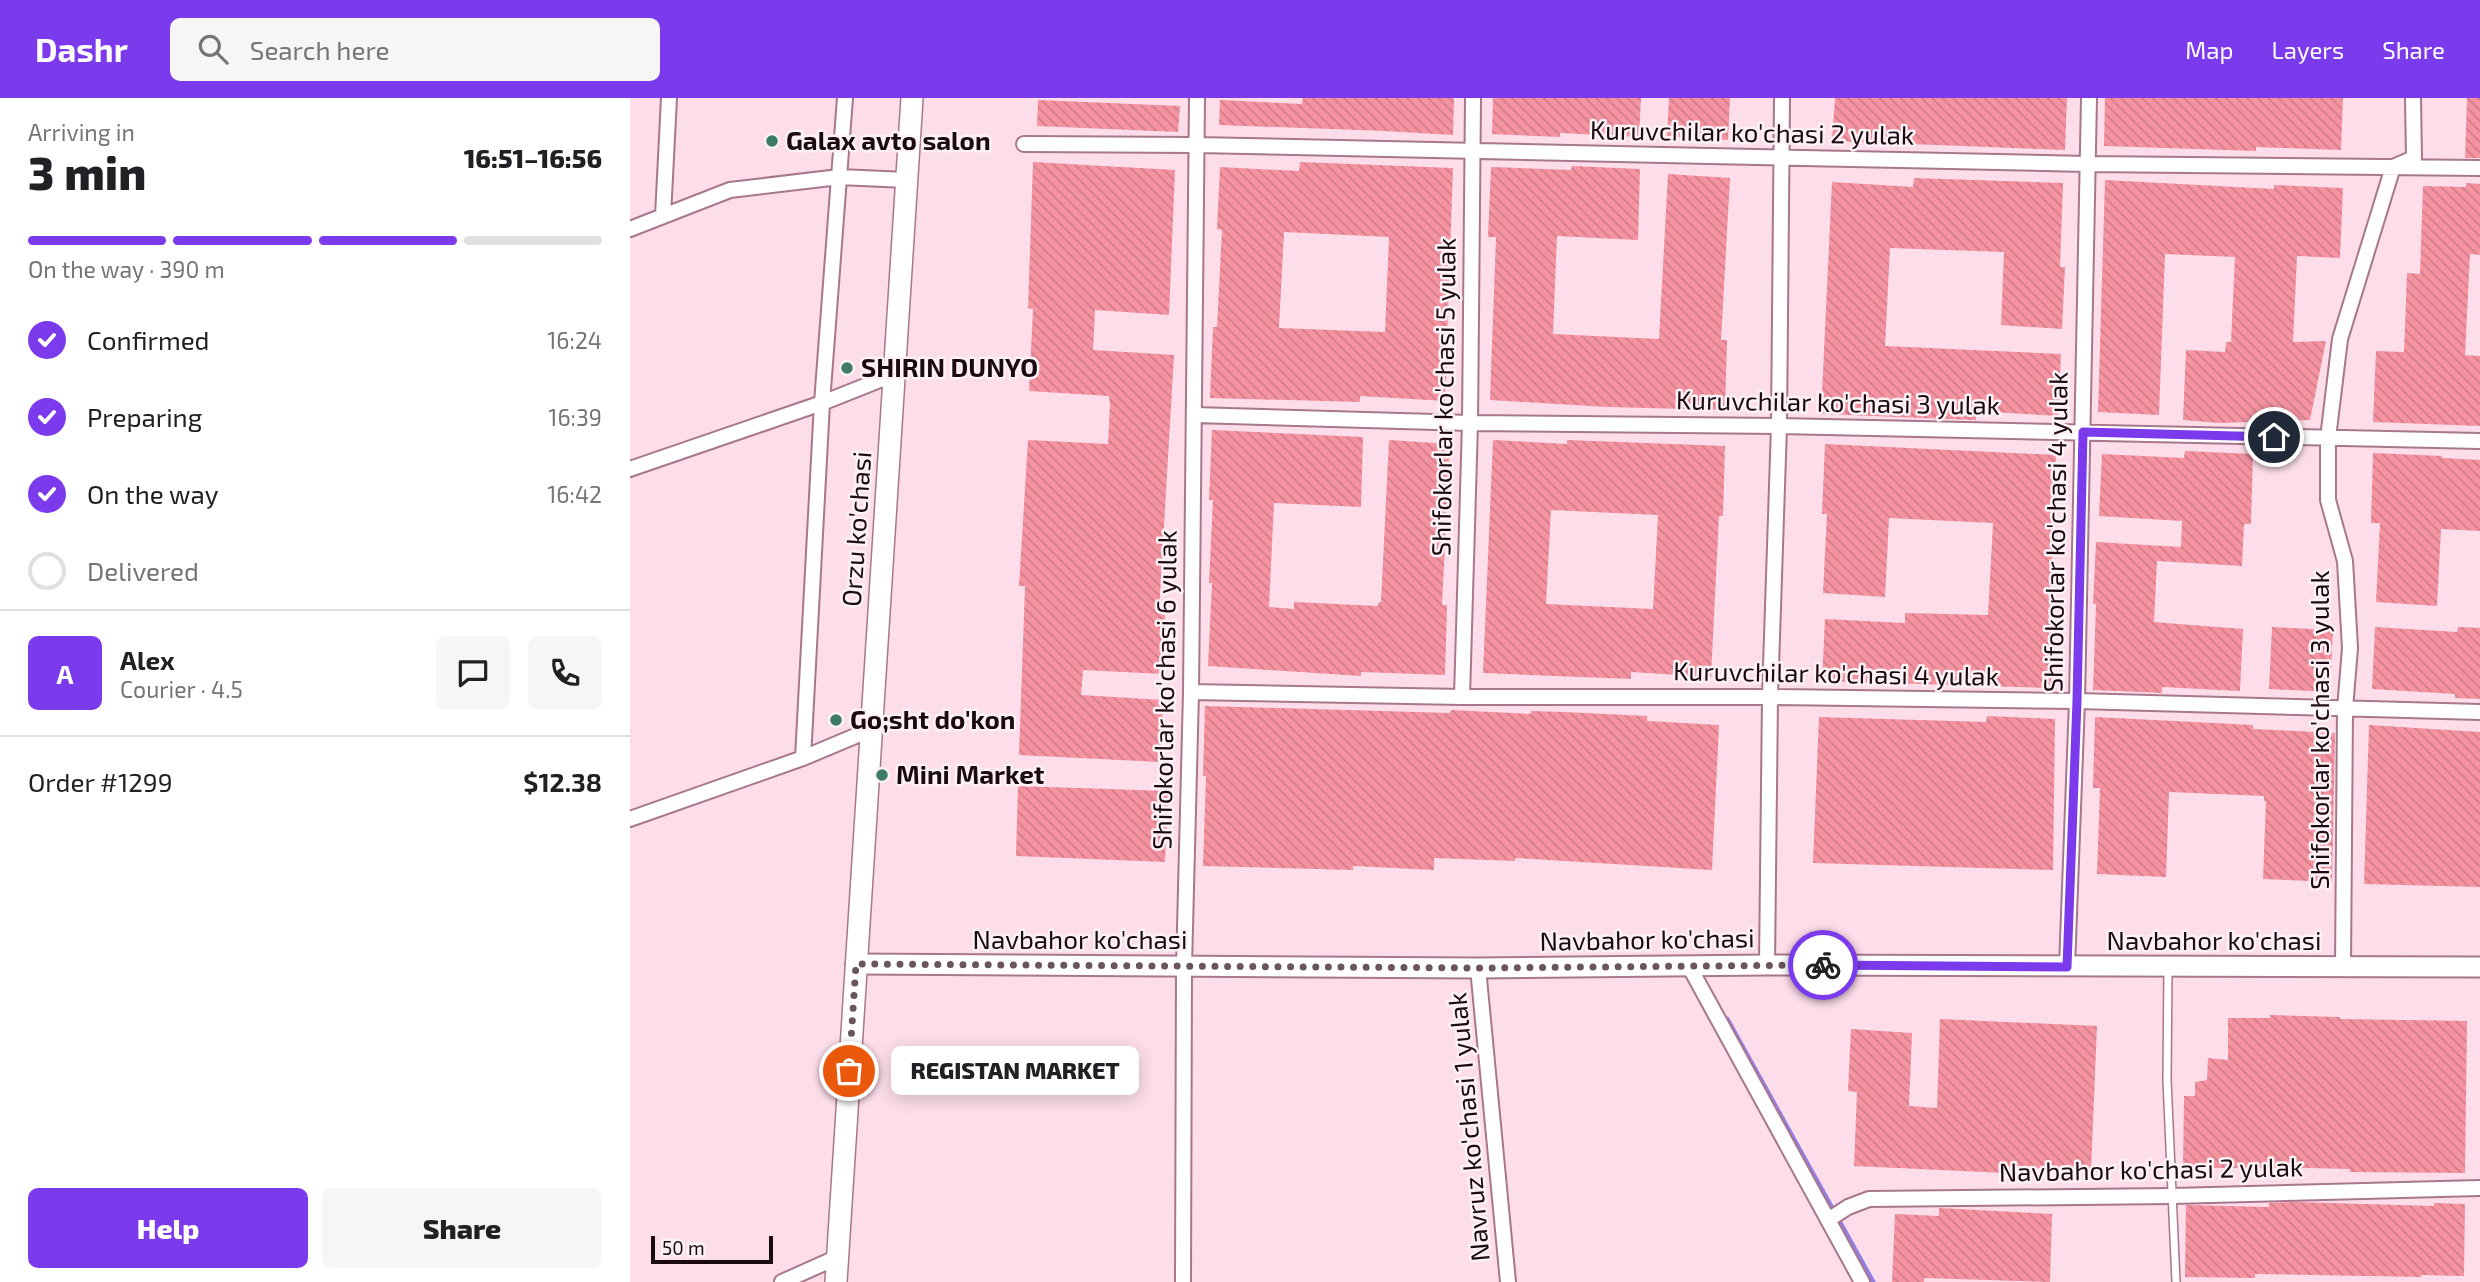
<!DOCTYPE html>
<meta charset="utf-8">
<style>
body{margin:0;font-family:"Exo 2",sans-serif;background:#f6f6f6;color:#202124;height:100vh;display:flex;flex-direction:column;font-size:26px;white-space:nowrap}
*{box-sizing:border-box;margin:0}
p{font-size:23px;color:#757577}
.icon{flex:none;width:38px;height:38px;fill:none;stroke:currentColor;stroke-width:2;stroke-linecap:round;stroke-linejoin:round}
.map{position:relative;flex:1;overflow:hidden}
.sheet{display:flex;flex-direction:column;background:#fff;width:630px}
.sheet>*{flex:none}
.scale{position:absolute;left:21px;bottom:18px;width:122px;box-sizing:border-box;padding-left:7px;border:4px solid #1b0a12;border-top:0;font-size:19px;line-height:24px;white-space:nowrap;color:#1b0a12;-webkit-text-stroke:5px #fcf1f5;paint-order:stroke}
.pin{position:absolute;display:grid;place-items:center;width:60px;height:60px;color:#fff;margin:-30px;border:4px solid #fff;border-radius:50%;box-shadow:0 2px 7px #0007}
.courier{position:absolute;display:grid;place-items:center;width:70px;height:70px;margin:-35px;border:5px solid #7c3aed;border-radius:50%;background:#fff;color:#222;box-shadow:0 2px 9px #0007}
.bubble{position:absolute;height:49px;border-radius:10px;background:#fff;box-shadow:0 4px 18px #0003;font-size:23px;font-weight:800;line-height:49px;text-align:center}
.head em{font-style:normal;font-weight:800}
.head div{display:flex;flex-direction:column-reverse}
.head{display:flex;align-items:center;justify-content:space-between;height:119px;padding:0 28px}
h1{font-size:46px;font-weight:800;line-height:52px}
.bar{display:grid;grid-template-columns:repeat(4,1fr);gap:10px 7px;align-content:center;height:84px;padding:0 28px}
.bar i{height:9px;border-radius:5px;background:#e0e0e0}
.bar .current{background:#7c3aed}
.bar p{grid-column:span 4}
.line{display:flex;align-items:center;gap:18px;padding:0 28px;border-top:2px solid #e0e0e0}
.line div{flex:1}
.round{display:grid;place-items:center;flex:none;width:74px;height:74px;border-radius:10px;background:#f6f6f6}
ol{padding:0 28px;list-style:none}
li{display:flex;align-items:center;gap:21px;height:77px}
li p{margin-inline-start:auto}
li .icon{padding:7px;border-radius:50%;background:#7c3aed;color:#fff;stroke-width:4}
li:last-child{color:#757577}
li i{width:38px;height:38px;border:4px solid #e0e0e0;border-radius:50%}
.action{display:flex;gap:14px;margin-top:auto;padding:14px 28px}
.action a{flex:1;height:80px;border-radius:10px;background:#7c3aed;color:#fff;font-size:28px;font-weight:800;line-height:80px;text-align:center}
.action a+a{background:#f6f6f6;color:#202124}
header{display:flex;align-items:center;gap:42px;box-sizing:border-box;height:98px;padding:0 35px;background:#7c3aed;color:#fff}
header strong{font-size:33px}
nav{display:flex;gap:38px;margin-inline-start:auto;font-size:24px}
.search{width:490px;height:63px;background:#f6f6f6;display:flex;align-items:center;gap:18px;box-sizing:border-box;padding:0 24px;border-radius:10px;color:#757577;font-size:26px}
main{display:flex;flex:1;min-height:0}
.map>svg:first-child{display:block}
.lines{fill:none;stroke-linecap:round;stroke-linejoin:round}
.stream{stroke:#927ee4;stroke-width:5}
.building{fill:url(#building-back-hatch);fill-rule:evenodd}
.service-casing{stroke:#a7778c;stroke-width:10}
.minor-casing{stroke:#a7778c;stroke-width:18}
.secondary-casing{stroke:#a7778c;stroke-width:23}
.primary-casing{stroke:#a7778c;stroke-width:24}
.service{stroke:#fff;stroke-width:7}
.minor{stroke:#fff;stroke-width:14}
.secondary{stroke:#fff;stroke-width:19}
.primary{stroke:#fff;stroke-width:21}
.done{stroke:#6a545e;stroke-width:7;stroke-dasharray:0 12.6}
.route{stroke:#7c3aed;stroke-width:9}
.poi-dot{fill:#3d7b68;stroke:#fcf1f5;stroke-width:2.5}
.labels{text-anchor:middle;stroke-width:5;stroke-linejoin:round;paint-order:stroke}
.street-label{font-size:26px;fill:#1b0a12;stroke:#fcf1f5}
.poi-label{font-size:26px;font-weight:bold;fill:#1b0a12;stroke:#fcf1f5;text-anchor:start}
</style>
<header>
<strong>Dashr</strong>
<div class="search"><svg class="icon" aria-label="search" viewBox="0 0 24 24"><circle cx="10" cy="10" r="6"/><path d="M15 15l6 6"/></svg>Search here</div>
<nav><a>Map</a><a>Layers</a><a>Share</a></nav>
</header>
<main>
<section class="sheet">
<div class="head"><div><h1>3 min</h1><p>Arriving in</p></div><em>16:51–16:56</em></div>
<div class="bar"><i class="current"></i><i class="current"></i><i class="current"></i><i></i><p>On the way · 390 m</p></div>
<ol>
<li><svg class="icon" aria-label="check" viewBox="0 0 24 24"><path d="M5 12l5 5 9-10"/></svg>Confirmed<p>16:24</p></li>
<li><svg class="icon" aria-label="check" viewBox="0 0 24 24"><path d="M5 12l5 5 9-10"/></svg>Preparing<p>16:39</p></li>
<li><svg class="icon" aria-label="check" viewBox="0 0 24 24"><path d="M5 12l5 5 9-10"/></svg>On the way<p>16:42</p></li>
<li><i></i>Delivered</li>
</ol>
<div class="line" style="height:126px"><b class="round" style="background:#7c3aed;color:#fff">A</b><div><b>Alex</b><p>Courier · 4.5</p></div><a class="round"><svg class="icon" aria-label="chat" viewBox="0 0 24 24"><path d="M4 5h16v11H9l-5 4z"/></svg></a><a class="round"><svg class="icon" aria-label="phone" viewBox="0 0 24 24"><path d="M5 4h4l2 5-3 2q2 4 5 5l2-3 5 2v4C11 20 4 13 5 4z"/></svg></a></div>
<div class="line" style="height:91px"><div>Order #1299</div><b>$12.38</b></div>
<div class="action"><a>Help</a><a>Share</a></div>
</section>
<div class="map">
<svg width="1850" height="1184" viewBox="0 0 1850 1184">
<defs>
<pattern id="building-back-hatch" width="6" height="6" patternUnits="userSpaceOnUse" patternTransform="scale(1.75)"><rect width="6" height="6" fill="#f593a1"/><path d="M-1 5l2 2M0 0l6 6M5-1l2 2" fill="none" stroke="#d17d8a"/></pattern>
</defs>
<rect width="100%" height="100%" fill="#fdddea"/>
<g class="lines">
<path class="stream" d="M1097 921 1243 1184"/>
</g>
<path class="building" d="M673 0H824L823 37 754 33 589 27 590 2 672 6Z
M863 0H1011L1009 39 930 35V39L862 36Z
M1039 0H1100L1098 42 1037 38Z
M1205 0H1437L1435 52 1202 43Z
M1475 0H1713L1711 52 1626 49V53L1474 48Z
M1837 0H1850V60H1835Z
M408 2 550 8 548 34 407 28Z
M403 64 545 72 539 217 465 212 463 252 544 257 529 514H535L533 576 453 572 451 597 533 602 530 664 389 657 395 488H389L398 342 478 346 480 307 479 298 399 293 403 211 398 210Z
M670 64 823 70 815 303 730 298V304L580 300 583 229H587L592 132 587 131 590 69 669 73ZM654 134 759 139 755 234 649 230Z
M942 68 1010 71 1008 142 927 138 923 236 1029 241 1038 76 1100 80 1091 242H1097L1095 312 978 309 860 302 866 139H858L861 69 941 72Z
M1284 80 1433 85 1430 169H1435L1432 231 1371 227 1374 154 1260 150 1255 248 1431 256 1428 318 1346 313V322L1191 316 1202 84 1283 89Z
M1475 82 1644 91V87L1713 90 1710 160 1667 158 1663 244 1696 243 1680 322 1590 325 1553 322 1556 252 1595 254 1596 244H1601L1605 159 1535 156 1529 317 1468 314Z
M1836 85 1850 86V157L1840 156 1835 257 1850 258V328L1743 324 1746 253 1774 254 1777 175 1790 176 1793 88 1836 89Z
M582 332 733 339 731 409 644 405 639 509 664 511V504L748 508 749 504H751L759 342 820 346 812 507H817L815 577 731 574V578L578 568 582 485H579L583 402H579Z
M863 342 937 346V342L1095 348 1093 418H1089L1081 579 1001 574V581L853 575ZM921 412 1028 417 1023 511 916 506Z
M1195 346 1426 357 1420 520H1424L1421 590 1192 583 1195 521 1275 525V515L1358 517 1363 425 1259 420 1255 499 1193 495 1197 416H1192Z
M1555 353 1623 356 1621 426H1614L1612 468 1527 463 1524 524 1613 531 1610 593 1532 589V595L1463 592 1466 506H1463L1466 444 1551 449 1552 423 1469 418 1472 356 1554 360Z
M1743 355 1812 358V360L1850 362V433L1811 431 1807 508 1746 504 1750 425H1741Z
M1642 529 1703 532 1700 594 1639 591Z
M1745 529 1827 534 1828 529 1850 530V601L1825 600V596L1742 591Z
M575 608 820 615 821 612 901 616V613L933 614 1017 618V623L1089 627 1082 772 885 760V763L804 760V772L723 768V772L573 768 576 678H573Z
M1357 618 1425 621 1423 772 1183 765 1189 619 1356 624Z
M1465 619 1623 627V631L1705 635 1702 784 1633 781 1636 703H1634V698L1539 694 1536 779 1467 776 1470 690H1463Z
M1739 627 1850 634V789L1734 786Z
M388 688 538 693 535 764 386 758Z
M1640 917 1710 919V921L1837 923 1835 1075 1720 1074V1071L1677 1070H1553L1554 998H1565V984L1577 982 1578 960 1598 962V920H1640Z
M1310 921 1467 928 1461 1072 1376 1069V1075L1224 1068 1227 994 1218 993 1221 931 1282 935 1279 1008 1307 1010Z
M1664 1104 1804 1108V1105L1835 1106 1834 1178 1791 1177V1179L1625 1176V1180L1555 1179 1556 1107 1639 1109V1105Z
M1309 1110 1422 1116 1420 1184 1294 1180V1184H1262L1265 1116 1309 1118Z"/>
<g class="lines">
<g class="service-casing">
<path id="service" d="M1538 870 1537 982 1546 1184"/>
</g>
<g class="minor-casing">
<path id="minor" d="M394 46 566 47 1458 66 1850 70
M33 118 39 0
M0 131 100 92 209 79 277 82
M564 317 840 325 1149 328 1850 343
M0 371 192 305 265 276
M561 594 832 599H1140L1447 603 1850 614
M832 599 840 325 843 0
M173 660 192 305 215 0
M0 721 173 660 242 631
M1137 867 1140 599 1149 328 1152 0
M1059 868 1232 1184
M1437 869 1447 603 1459 0
M848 870 878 1184
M1713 870 1715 611 1720 550 1715 463 1698 402V340L1710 241 1763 69 1784 60 1783 0
M1198 1122 1218 1109 1239 1101 1542 1098 1850 1090
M152 1184 208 1159
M553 1184 554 869 561 594 567 0"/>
</g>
<g class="secondary-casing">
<path id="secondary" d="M226 866 848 870 1137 867 1850 869"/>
</g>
<g class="primary-casing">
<path id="primary" d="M206 1184 282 0"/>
</g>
<use href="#service" class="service"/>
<use href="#minor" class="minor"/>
<use href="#secondary" class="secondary"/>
<use href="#primary" class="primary"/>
</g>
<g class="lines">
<path class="done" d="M219 973 226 866 848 870 1193 867"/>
<path class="route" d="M1193 867 1437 869 1447 603 1453 334 1644 339"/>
</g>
<g class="poi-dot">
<circle cx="142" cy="43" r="7"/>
<circle cx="217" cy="270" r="7"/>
<circle cx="206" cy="622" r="7"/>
<circle cx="252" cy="677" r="7"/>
</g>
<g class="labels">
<g class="street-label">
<text transform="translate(1122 35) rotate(1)" y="9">Kuruvchilar ko'chasi 2 yulak</text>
<text transform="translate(814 299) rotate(-89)" y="9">Shifokorlar ko'chasi 5 yulak</text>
<text transform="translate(1208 305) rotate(1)" y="9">Kuruvchilar ko'chasi 3 yulak</text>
<text transform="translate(227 431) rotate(-86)" y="9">Orzu ko'chasi</text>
<text transform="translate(1426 434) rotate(-89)" y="9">Shifokorlar ko'chasi 4 yulak</text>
<text transform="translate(1206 576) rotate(1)" y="9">Kuruvchilar ko'chasi 4 yulak</text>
<text transform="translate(535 592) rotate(-89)" y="9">Shifokorlar ko'chasi 6 yulak</text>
<text transform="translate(1690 632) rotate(-90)" y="9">Shifokorlar ko'chasi 3 yulak</text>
<text x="450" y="851">Navbahor ko'chasi</text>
<text transform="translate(1017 842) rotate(-1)" y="9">Navbahor ko'chasi</text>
<text x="1584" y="852">Navbahor ko'chasi</text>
<text transform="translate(839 1029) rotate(-95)" y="9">Navruz ko'chasi 1 yulak</text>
<text transform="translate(1521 1072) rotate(-1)" y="9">Navbahor ko'chasi 2 yulak</text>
</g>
<g class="poi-label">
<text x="156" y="52">Galax avto salon</text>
<text x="231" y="279">SHIRIN DUNYO</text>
<text x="220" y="631">Go;sht do'kon</text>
<text x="266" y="686">Mini Market</text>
</g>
</g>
</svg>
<div class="scale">50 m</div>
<div class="pin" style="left:219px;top:973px;background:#ea580c"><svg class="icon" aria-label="bag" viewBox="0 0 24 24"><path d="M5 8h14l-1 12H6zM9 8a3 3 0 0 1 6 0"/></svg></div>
<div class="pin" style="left:1644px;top:339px;background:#1f2937"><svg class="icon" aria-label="home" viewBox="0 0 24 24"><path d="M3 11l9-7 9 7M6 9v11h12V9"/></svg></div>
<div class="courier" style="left:1193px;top:867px"><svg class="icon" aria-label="bike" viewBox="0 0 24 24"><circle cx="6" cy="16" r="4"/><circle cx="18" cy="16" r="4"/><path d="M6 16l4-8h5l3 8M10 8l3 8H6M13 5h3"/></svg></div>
<div class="bubble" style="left:261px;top:948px;width:248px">REGISTAN MARKET</div>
</div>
</main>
